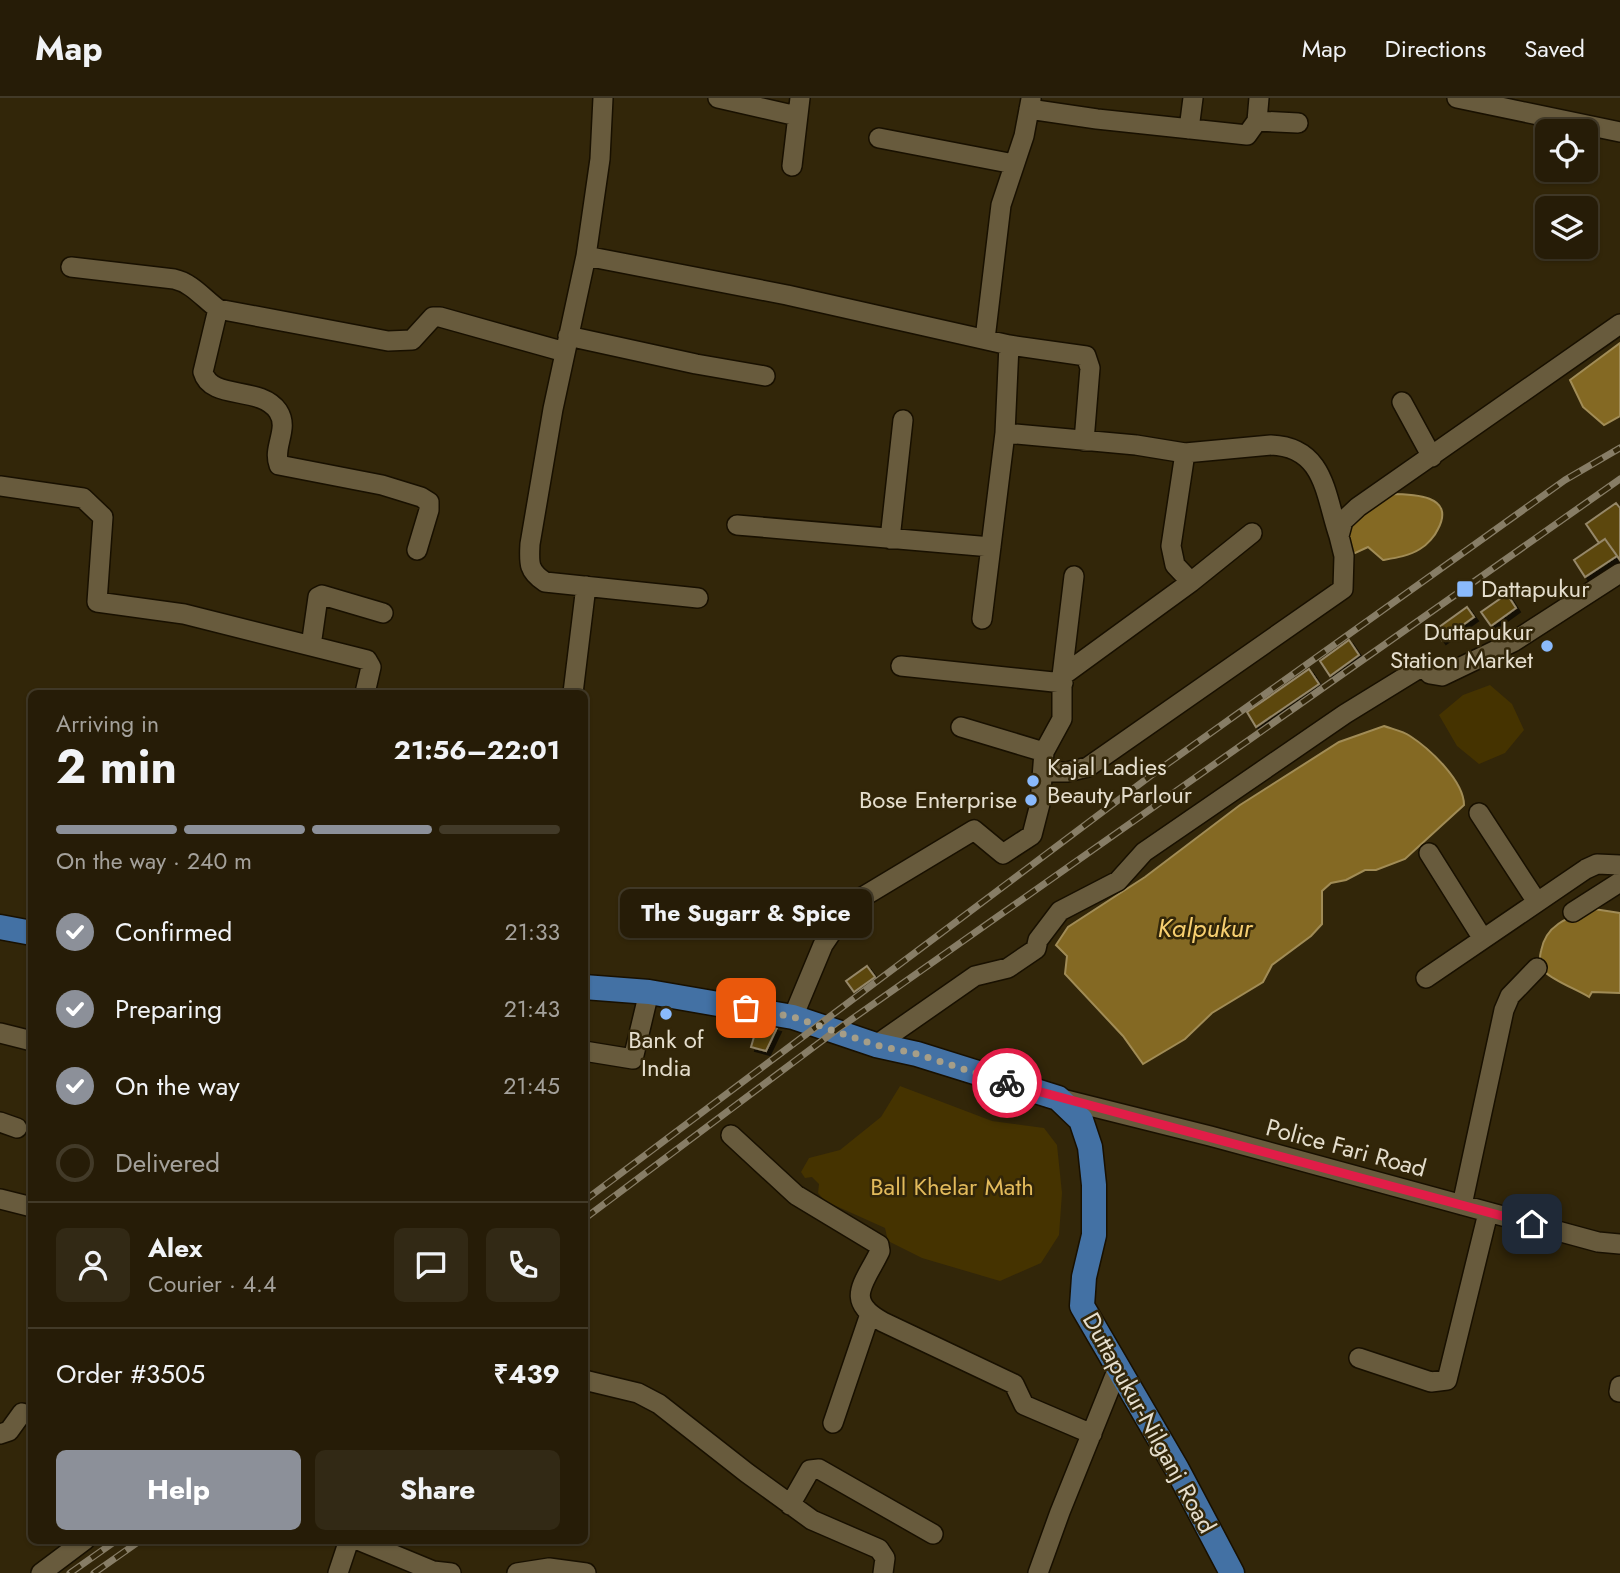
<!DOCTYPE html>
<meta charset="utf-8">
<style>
body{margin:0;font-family:Jost,sans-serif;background:#322915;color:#f1f3f6;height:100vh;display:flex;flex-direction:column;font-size:26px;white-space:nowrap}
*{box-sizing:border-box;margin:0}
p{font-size:23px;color:#a4a19b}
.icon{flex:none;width:38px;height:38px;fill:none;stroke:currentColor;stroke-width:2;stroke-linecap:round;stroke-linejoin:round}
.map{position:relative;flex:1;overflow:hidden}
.details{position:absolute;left:28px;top:592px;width:560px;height:854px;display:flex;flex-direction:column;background:#261c07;border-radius:10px;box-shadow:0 2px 5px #0004,0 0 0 2px #423a28}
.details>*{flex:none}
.buttons{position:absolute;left:1535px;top:21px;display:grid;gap:14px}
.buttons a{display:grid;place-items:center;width:63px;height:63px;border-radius:10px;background:#261c07;box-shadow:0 2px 5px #0004,0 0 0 2px #423a28;font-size:35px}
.pin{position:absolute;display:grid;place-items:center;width:60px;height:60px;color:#fff;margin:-30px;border-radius:14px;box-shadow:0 4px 10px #0006}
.courier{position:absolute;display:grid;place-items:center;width:70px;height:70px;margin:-35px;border:5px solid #e11d48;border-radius:50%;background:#fff;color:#222;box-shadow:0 2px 9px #0007}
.bubble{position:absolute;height:49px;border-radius:10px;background:#261c07;box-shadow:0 2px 5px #0004,0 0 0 2px #423a28;font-size:23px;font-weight:700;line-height:49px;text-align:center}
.summary em{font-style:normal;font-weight:700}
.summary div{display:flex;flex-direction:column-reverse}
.summary{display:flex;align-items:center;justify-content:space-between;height:119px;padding:0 28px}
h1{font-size:46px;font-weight:700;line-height:52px}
.bar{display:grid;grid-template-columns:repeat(4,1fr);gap:10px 7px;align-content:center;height:84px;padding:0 28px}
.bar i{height:9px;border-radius:5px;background:#423a28}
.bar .active{background:#8c9099}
.bar p{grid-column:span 4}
.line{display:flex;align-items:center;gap:18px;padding:0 28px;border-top:2px solid #423a28}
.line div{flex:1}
.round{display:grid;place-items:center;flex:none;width:74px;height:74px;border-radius:10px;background:#322915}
ol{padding:0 28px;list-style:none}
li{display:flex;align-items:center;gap:21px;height:77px}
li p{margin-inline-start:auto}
li .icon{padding:7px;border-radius:50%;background:#8c9099;color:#fff;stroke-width:4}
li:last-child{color:#a4a19b}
li i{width:38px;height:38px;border:4px solid #423a28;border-radius:50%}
.cta{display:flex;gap:14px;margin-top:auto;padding:14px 28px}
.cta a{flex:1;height:80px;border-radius:10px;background:#8c9099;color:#fff;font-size:28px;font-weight:700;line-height:80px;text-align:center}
.cta a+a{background:#322915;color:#f1f3f6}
header{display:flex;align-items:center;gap:42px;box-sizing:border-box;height:98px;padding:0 35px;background:#261c07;border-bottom:2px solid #423a28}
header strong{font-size:33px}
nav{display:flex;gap:38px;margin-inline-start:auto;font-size:24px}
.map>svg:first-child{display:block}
.green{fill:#453300}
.water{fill:#846923;stroke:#a18c56;stroke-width:2}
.building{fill:#5c4711;stroke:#968869;stroke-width:2;filter:url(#shadow)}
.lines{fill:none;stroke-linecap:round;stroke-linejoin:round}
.minor-casing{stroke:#181000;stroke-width:22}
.major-casing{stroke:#181000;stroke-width:27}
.minor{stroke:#685b3d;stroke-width:19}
.major{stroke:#4371a4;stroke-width:24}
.rail-casing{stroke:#877d66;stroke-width:7}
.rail{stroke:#322609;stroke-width:4.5;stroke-dasharray:13;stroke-linecap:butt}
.done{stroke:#a69e88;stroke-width:7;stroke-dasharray:0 12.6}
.route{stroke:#e11d48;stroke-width:9}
.poi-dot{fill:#8abafc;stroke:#322609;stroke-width:2.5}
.labels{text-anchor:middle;stroke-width:5;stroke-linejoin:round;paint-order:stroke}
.poi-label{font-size:24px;fill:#e5decd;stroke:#322609;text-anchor:start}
.street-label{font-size:24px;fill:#e5decd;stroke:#322609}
.park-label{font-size:24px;fill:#e3bb5b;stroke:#322609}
.water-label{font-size:26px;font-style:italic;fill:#f7cf70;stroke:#322609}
</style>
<header>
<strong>Map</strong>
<nav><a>Map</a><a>Directions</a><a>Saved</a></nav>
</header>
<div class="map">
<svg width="1620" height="1475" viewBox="0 0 1620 1475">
<defs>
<filter id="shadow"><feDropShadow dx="4" dy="4" stdDeviation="0" flood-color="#0009"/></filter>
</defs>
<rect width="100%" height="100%" fill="#322609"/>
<path class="green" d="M1490 587 1512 606 1524 632 1505 655 1479 666 1457 648 1439 617 1463 597Z
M900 988 992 1023 1044 1030 1057 1047 1062 1095 1059 1137 1041 1165 1000 1183 922 1160 888 1143 885 1130 825 1103 818 1095 819 1086 812 1079 805 1080 801 1074 809 1060 840 1052 881 1019Z"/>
<path class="water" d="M1620 245V318L1604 327 1583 309 1570 282Z
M1390 396C1413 396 1456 397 1438 431 1435 438 1427 447 1420 451 1409 458 1395 460 1383 462L1368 449 1353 456 1345 439 1348 426Z
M1384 628C1392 631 1403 633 1410 638 1430 651 1464 683 1464 707L1405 761 1376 772H1365L1346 782 1331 785 1322 793V826L1311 838 1272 867 1263 884 1212 915 1185 941 1143 966 1123 938 1065 876 1067 858 1056 847 1068 829 1145 779 1240 707 1339 644Z
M1594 811 1620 815V895L1592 894 1589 899C1578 892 1554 883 1545 874 1539 868 1539 861 1541 853 1546 825 1570 819 1594 811Z"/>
<path class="building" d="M1616 405 1620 410V462L1605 441 1599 445 1586 426Z
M1605 441 1617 458 1585 479 1574 462Z
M1507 496 1516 510 1491 528 1481 514Z
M1467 509 1474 519 1442 542 1435 532Z
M1349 542 1359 557 1330 578 1320 563Z
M1309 571 1319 586 1256 629 1247 614Z
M867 868 875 879 854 894 846 883Z
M758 925 777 930 766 953 751 949Z"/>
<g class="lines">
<g class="minor-casing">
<path id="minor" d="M603 0 600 61 586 158 787 197 1009 247 1005 335 1136 347 1185 355 1271 347C1325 349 1325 397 1339 438
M718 0 797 18
M1457 0 1620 34
M1029 11 1097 21 1247 37 1257 23 1298 25
M1257 23 1259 0
M1189 31 1193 0
M879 40 1014 66
M792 68 800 0
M586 158 553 311 530 446C529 465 528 473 545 484L698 500
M71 169 174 181C192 185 203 200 218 211L388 243 412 242 433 219H440L565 254
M218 211 203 274C211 303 260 287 278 313 290 331 272 349 279 367L382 387 421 399 429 404V412L417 452
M568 238 696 266 765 278
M985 241 1001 107 1024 38 1031 1
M1009 247 1086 258 1090 270 1084 343
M1402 304 1432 359
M1185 355 1171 448 1175 467 1191 484
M0 388 83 400 103 419 97 504 184 516 367 562 371 569 365 595
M737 427 991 449
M890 441 903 322
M982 521 1005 335
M311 548 318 499 322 497 383 515
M901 568 1063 585
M1062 578 1191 484 1252 435
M573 595 586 488
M961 629 1044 654
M1043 674H1067L1088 669 1343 491 1344 458 1339 438 1343 423 1358 409 1620 226
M1479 715 1537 804
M1429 755 1483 841
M1573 814 1620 784
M1426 880 1586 771 1597 766 1620 767
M793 919 823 847 851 806 974 732 1003 756 1032 737 1040 706 1044 654 1062 621V578L1074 478
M0 935 32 943
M876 947 975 878 1008 870 1036 851 1038 842 1060 813 1118 783 1144 754 1345 616 1423 568 1430 576 1442 578 1513 544 1620 475
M584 953 633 961 649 894
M1058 1000 1210 1038 1598 1144 1620 1146
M0 1024 17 1030
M731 1037 796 1097 879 1147 880 1153C865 1185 843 1202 883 1224L1014 1286 1024 1307 1092 1336
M0 1101 32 1109
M1462 1107 1504 912 1510 898 1537 870
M1359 1260 1431 1284 1447 1282 1488 1115
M584 1282 638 1295 659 1306 747 1375 812 1422 879 1451 885 1460 883 1475
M1619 1294 1620 1288
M833 1325 870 1216
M0 1336 9 1333 22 1315
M790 1407 810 1372 819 1371 933 1436
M358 1442 433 1473 451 1475
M41 1475 85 1442
M338 1475 349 1442
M517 1475 549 1470 586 1475
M1038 1475 1060 1414 1118 1270"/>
</g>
<g class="major-casing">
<path id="major" d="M0 829 32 835
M584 889 649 894 793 919 876 947 917 956 1058 1000 1081 1022 1090 1049 1094 1087V1137L1084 1179 1082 1208 1177 1371 1232 1475"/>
</g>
<use href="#minor" class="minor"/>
<use href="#major" class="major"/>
<g class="rail-casing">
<path id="rail" d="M584 1103 1153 676 1565 382 1620 350
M584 1121 835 933 1620 381
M70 1475 117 1442
M94 1475 141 1442"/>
</g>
<use href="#rail" class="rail"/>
</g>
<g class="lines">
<path class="done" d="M746 910 793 919 876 947 917 956 1007 985"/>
<path class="route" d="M1007 985 1532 1126"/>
</g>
<g class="poi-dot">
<rect x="1456" y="482" width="18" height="18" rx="3.5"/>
<circle cx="1547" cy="548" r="7"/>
<circle cx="1033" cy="683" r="7"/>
<circle cx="1031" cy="702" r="7"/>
<circle cx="666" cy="916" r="7"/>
</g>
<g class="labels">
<g class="poi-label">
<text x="1481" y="499">Dattapukur</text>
<text x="1533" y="542" text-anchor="end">Duttapukur<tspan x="1533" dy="28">Station Market</tspan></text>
<text x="1047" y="677">Kajal Ladies<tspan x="1047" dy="28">Beauty Parlour</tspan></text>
<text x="1017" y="710" text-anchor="end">Bose Enterprise</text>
<text x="666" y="950" text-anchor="middle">Bank of<tspan x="666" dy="28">India</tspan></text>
</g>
<g class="street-label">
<text transform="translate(1346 1050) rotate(15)" y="8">Police Fari Road</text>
<text transform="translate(1149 1325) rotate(61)" y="8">Duttapukur-Nilganj Road</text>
</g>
<g class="park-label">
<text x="952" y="1097">Ball Khelar Math</text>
</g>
<g class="water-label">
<text x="1205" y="839">Kalpukur</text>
</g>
</g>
</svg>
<div class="buttons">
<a><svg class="icon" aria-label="locate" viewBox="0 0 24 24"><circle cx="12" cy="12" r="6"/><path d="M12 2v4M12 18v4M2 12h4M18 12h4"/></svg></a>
<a><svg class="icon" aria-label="layers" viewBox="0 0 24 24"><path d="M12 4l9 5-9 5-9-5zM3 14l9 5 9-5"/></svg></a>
</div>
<div class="pin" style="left:746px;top:910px;background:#ea580c"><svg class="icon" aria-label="bag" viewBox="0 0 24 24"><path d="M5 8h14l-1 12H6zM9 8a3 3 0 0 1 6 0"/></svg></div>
<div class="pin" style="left:1532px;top:1126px;background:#1f2937"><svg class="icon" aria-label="home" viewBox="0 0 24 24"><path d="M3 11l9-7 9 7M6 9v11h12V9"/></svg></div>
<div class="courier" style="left:1007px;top:985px"><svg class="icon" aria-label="bike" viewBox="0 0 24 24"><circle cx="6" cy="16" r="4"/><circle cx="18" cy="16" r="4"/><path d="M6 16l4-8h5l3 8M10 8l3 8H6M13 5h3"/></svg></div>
<div class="bubble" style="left:620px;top:791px;width:252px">The Sugarr &amp; Spice</div>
<section class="details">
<div class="summary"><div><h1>2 min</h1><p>Arriving in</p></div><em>21:56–22:01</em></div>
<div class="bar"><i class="active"></i><i class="active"></i><i class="active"></i><i></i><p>On the way · 240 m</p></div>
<ol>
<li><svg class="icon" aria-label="check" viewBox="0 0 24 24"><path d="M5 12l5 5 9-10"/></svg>Confirmed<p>21:33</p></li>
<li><svg class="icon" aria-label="check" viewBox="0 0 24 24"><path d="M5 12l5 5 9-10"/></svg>Preparing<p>21:43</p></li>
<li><svg class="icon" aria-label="check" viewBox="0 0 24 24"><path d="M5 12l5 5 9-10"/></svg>On the way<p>21:45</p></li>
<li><i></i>Delivered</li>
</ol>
<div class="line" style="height:126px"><a class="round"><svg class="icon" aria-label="person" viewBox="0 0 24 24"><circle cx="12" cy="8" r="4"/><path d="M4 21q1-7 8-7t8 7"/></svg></a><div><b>Alex</b><p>Courier · 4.4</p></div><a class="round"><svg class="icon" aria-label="chat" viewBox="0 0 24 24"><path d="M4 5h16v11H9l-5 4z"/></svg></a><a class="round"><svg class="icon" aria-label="phone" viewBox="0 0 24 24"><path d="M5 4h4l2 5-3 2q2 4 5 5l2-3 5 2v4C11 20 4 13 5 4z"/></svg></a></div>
<div class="line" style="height:91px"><div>Order #3505</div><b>₹439</b></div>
<div class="cta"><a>Help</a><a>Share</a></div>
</section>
</div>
